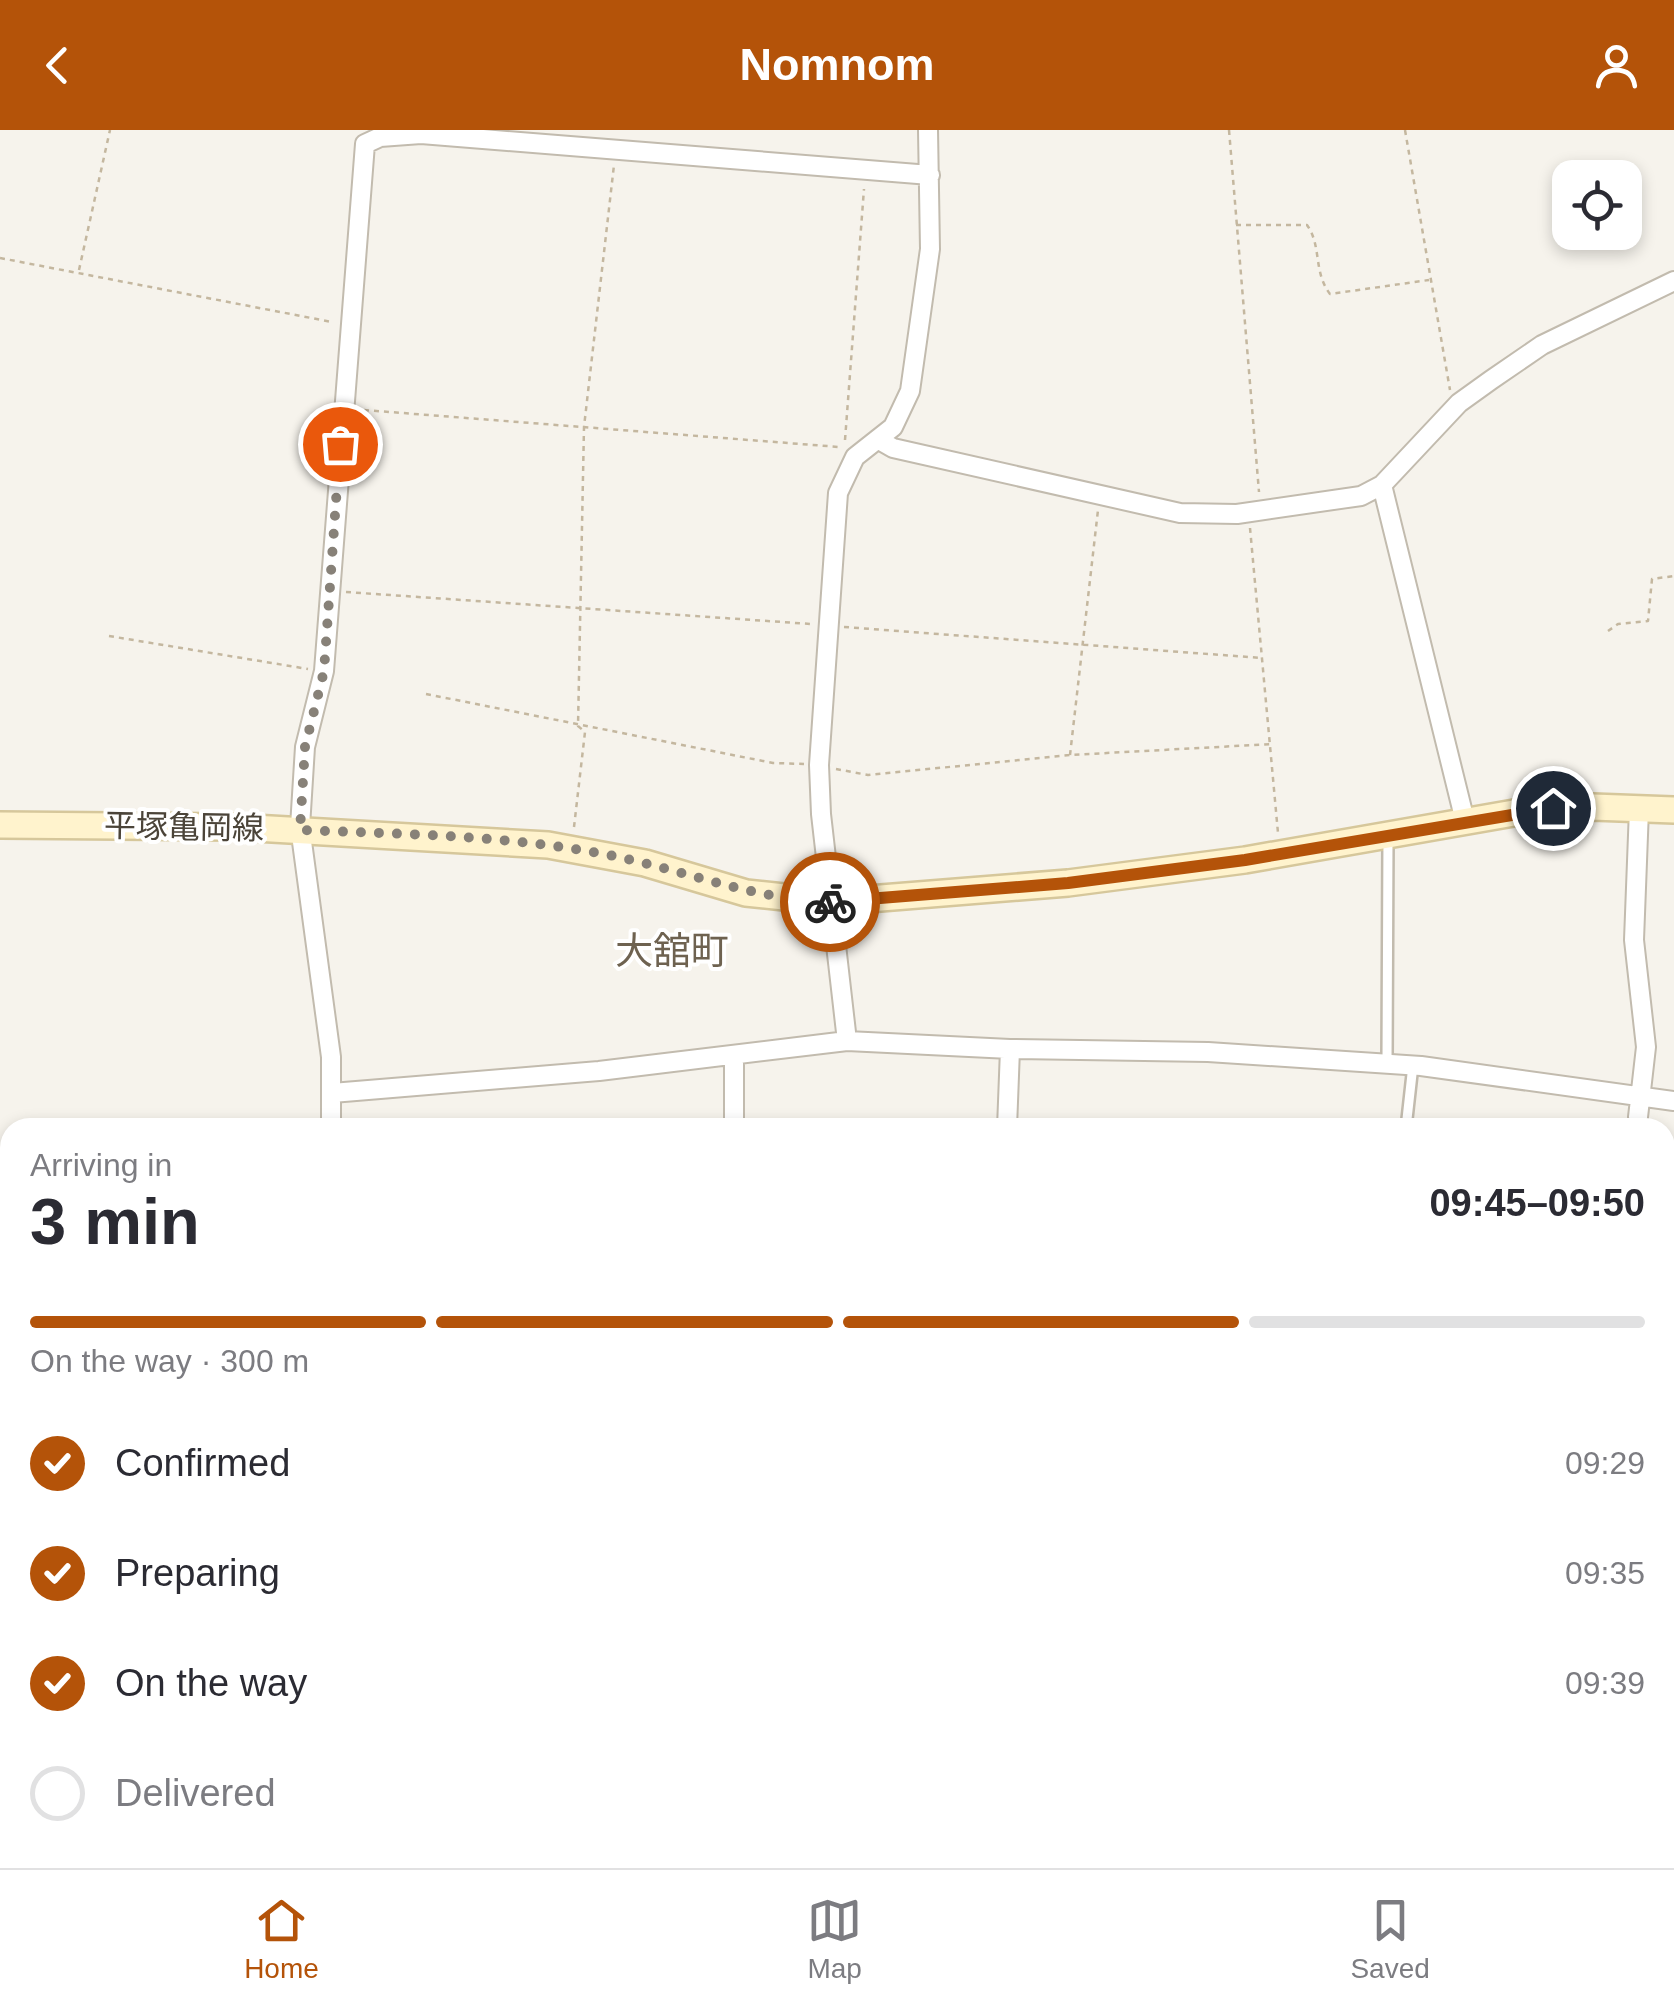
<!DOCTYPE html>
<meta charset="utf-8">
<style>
body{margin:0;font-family:Helvetica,"Noto Sans JP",sans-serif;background:#f7f7f7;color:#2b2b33;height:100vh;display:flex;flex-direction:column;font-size:38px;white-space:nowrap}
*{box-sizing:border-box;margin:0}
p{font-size:32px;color:#7c7c81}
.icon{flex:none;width:55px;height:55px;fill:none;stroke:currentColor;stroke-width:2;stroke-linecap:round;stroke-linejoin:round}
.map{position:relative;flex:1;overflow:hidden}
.panel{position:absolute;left:0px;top:988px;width:1675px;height:752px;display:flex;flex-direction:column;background:#fff;border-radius:30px 30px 0 0;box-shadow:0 5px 15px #0003}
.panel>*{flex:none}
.buttons{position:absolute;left:1552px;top:30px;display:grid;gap:20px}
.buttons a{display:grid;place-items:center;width:90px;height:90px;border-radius:20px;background:#fff;box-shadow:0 5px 15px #0003;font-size:50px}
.pin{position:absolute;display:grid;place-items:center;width:85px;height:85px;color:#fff;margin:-42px;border:5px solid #fff;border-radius:50%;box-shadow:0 2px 10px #0007}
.courier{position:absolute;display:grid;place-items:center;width:100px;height:100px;margin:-50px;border:8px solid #b45309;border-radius:50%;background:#fff;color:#222;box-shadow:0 2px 12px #0007}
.head em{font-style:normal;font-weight:600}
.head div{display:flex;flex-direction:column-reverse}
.head{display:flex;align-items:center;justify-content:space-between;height:170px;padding:0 30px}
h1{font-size:65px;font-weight:600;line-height:75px}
.bar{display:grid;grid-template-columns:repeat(4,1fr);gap:15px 10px;align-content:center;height:120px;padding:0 30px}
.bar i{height:12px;border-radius:8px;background:#e1e1e2}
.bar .current{background:#b45309}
.bar p{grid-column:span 4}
ol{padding:0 30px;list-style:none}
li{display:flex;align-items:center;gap:30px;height:110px}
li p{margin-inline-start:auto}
li .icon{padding:10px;border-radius:50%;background:#b45309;color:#fff;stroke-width:4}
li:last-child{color:#7c7c81}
li i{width:55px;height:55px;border:5px solid #e1e1e2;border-radius:50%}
header{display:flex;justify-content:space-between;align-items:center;height:130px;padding:0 30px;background:#b45309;color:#fff;font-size:45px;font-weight:600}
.dock{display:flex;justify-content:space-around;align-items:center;height:140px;border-top:2px solid #e1e1e2;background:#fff;font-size:28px;color:#7c7c81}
.dock a{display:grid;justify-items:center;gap:5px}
.dock .current{color:#b45309}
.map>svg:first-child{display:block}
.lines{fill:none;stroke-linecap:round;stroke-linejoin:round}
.river{stroke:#a9d4f2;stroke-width:30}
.lane-casing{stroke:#c2bbae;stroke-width:14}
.street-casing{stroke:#c2bbae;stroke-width:22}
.secondary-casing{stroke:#d6c79b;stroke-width:30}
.path{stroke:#c4b79f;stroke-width:2.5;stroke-dasharray:5 5;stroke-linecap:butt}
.lane{stroke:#fff;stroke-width:9}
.street{stroke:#fff;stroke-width:18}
.secondary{stroke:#fff3cd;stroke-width:25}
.done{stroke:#878178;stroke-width:10;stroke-dasharray:0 18}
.route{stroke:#b45309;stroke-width:12}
.labels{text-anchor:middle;stroke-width:8;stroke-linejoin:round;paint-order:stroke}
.street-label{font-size:32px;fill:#4b4439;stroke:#fff}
.quarter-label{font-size:38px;fill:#6e6250;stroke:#fff}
</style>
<header><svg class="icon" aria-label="back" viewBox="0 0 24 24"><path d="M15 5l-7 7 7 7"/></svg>Nomnom<svg class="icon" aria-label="person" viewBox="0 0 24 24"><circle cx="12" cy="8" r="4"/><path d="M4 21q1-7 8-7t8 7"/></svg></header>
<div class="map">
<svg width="1674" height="1738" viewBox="0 0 1674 1738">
<rect width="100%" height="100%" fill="#f6f3ec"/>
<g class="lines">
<path class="river" d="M1665 1111 1674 1109
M0 1560 10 1564
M650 1730 727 1738 791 1730"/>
<g class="lane-casing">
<path id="lane" d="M1387 933 1388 707
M1406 998 1413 935
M1665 1049 1674 1048
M1665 1168 1674 1167
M615 1738 616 1730
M894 1738 912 1730"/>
</g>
<g class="street-casing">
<path id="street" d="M879 310 893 318 1180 383 1237 384 1361 366 1382 355 1459 273 1491 250 1542 215 1674 151
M1382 355 1465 691
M847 911 821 684 819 635 838 363 855 327 893 297 910 261 930 119 928 0
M734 927V998
M332 963 599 941 847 911 1010 919 1208 922 1421 936 1674 971
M1638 987 1646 917 1634 810 1639 679
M331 998V927L300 697 305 617 324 541 365 14 380 7 421 4 930 45
M1007 998 1010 919
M0 1135H10
M0 1396 10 1397"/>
</g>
<g class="secondary-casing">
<path id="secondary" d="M0 695 235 697 548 715 645 733 746 763 831 772 1068 753 1245 730 1531 680 1593 677 1674 680"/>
</g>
<path class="path" d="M1229 0 1259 362
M1405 0 1450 260
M1236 95H1307C1322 116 1313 142 1330 164L1429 150
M0 128 332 192
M79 140 110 0
M364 280 839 317
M845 310 864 59
M1250 398 1278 703
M346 462 811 494
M844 497 1262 528
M1608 501 1618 494 1648 491 1652 449 1674 446
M109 506 308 539
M426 564 773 633 804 634
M1070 625 1098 380
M836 639 868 645 1070 625 1273 614
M574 697 585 602 578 596 584 297 614 35
M1665 1410 1674 1411
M0 1496 10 1500
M0 1611 10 1615
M1665 1668 1674 1670
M352 1730 382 1738
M1160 1730 1163 1738
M1656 1730 1659 1738
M938 1738 956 1730
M1547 1738 1564 1730"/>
<use href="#lane" class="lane"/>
<use href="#street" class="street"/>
<use href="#secondary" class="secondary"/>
</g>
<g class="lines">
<path class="done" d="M340 314 324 541 305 617 300 700C400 704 500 705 598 723 677 737 748 769 830 772"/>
<path class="route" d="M830 772 1068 753 1245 730 1553 678"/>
</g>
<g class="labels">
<g class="street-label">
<text transform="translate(184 697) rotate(1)" y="11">平塚亀岡線</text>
</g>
<g class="quarter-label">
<text x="672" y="834">大舘町</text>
</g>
</g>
</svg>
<div class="buttons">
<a><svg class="icon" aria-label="locate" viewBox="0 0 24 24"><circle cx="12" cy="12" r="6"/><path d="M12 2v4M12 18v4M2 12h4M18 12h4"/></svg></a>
</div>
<div class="pin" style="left:340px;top:314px;background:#ea580c"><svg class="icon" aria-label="bag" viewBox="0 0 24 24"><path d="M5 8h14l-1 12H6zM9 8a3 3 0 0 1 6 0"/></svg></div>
<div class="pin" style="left:1553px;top:678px;background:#1f2937"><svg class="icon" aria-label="home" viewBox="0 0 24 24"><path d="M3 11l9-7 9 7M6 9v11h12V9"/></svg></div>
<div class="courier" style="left:830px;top:772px"><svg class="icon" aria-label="bike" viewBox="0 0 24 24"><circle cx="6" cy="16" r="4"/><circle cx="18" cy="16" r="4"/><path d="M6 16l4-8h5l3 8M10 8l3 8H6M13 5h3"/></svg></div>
<section class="panel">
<div class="head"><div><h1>3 min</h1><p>Arriving in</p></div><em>09:45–09:50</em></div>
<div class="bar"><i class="current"></i><i class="current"></i><i class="current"></i><i></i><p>On the way · 300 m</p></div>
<ol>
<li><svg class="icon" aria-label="check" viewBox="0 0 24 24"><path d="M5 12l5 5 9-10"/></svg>Confirmed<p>09:29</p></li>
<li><svg class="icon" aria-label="check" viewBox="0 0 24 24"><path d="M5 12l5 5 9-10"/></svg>Preparing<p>09:35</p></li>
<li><svg class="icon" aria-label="check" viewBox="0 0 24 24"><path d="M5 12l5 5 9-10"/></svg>On the way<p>09:39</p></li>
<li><i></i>Delivered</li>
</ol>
</section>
</div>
<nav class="dock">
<a class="current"><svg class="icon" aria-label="home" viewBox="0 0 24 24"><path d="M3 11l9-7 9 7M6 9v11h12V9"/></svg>Home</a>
<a><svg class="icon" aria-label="map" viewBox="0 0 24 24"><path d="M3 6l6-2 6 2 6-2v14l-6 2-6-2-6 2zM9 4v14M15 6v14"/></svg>Map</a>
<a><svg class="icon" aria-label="saved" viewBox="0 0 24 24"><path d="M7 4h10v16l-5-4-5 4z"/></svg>Saved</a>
</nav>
